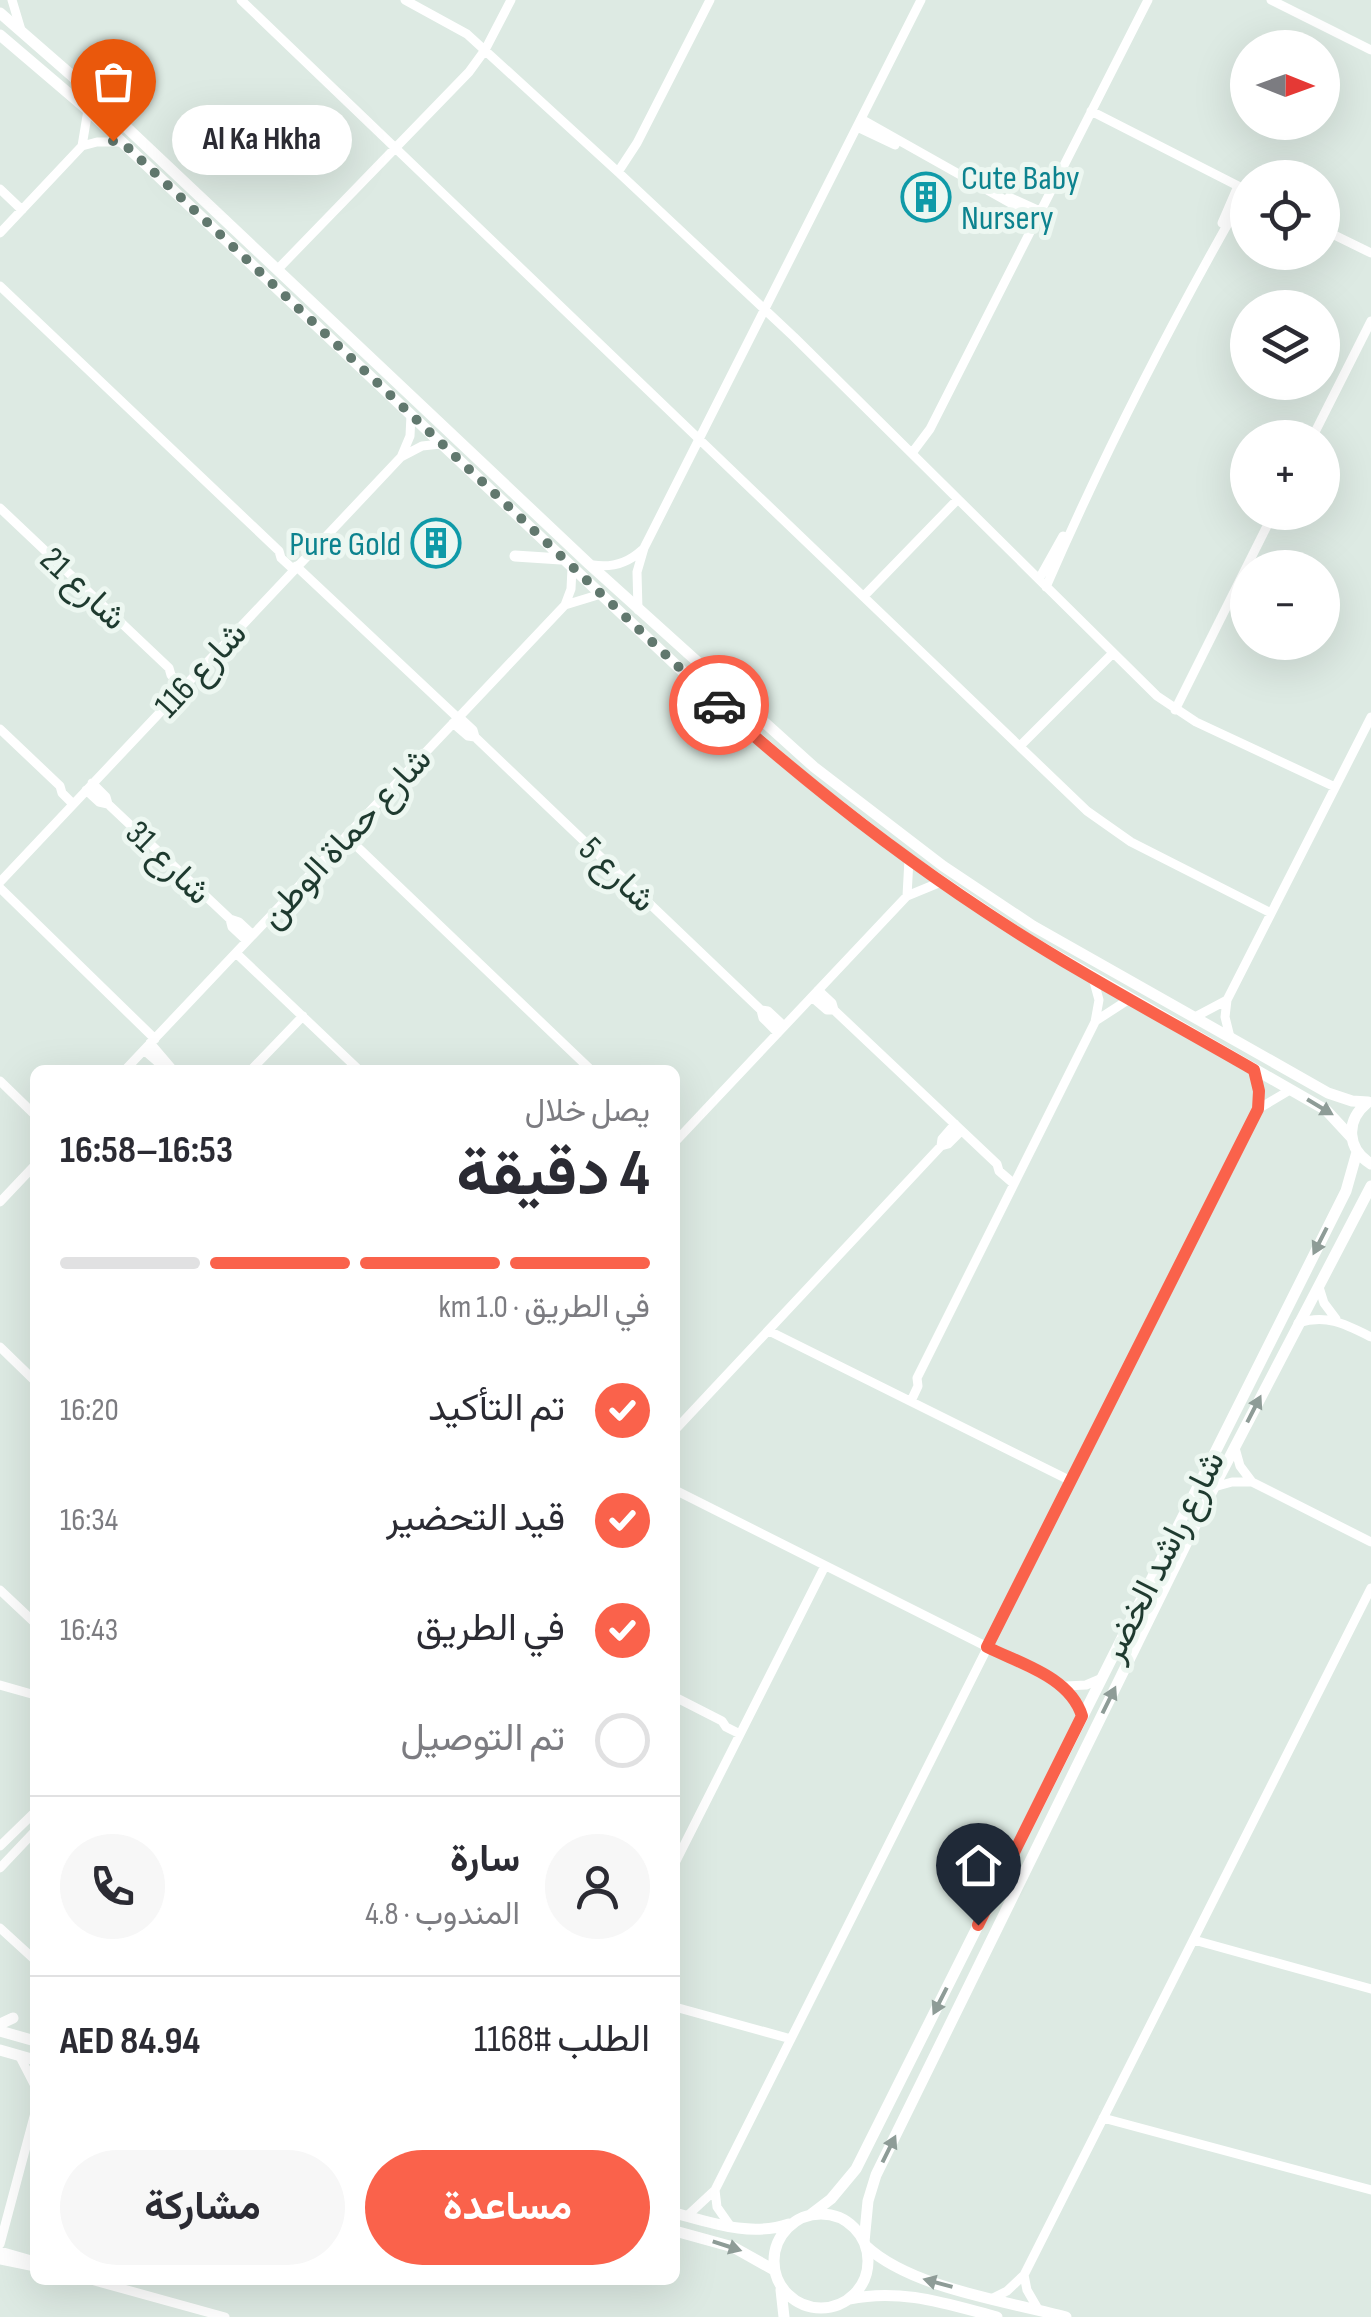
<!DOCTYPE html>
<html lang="ar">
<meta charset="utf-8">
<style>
body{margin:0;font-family:"Sofia Sans Condensed",Vazirmatn,sans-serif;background:#f7f7f7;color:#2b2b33;direction:rtl;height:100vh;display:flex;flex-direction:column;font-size:38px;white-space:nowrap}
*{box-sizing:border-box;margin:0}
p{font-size:32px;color:#7c7c81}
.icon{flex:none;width:55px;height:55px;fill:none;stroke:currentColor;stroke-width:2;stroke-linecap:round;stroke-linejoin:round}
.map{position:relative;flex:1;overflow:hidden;direction:ltr}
.side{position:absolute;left:30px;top:1065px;width:650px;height:1220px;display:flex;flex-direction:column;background:#fff;border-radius:15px;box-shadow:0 10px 40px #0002;direction:rtl}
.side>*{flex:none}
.needle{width:65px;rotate:91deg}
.tools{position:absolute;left:1230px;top:30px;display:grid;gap:20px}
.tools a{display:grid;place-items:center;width:110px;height:110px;border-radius:50%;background:#fff;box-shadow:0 10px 40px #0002;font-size:50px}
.pin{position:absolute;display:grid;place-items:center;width:85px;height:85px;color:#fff;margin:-102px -42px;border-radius:50% 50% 50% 0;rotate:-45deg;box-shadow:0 0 10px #0007}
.pin .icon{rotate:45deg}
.courier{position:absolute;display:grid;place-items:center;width:100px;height:100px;margin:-50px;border:8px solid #fa624b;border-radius:50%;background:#fff;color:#222;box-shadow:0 2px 12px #0007}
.bubble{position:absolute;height:70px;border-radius:35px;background:#fff;box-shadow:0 10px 40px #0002;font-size:32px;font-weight:700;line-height:70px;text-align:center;direction:rtl}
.headline em{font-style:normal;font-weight:700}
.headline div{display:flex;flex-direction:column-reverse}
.headline{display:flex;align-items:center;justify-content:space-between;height:170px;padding:0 30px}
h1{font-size:65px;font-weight:700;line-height:75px}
.bar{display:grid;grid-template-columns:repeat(4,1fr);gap:15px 10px;align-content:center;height:120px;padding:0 30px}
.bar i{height:12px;border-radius:8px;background:#e1e1e2}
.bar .selected{background:#fa624b}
.bar p{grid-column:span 4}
.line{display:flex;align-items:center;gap:25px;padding:0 30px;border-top:2px solid #e1e1e2}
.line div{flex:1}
.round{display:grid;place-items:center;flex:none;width:105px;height:105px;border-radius:52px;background:#f7f7f7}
ol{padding:0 30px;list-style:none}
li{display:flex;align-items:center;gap:30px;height:110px}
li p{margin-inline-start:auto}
li .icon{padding:10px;border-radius:50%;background:#fa624b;color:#fff;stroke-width:4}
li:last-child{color:#7c7c81}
li i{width:55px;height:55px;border:5px solid #e1e1e2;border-radius:50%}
.action{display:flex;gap:20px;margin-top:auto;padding:20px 30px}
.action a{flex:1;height:115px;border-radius:60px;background:#fa624b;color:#fff;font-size:40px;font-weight:700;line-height:115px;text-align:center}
.action a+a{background:#f7f7f7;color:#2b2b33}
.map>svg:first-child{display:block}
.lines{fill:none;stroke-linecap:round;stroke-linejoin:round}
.minor{stroke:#fff;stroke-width:9}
.tertiary{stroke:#fff;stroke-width:11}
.oneway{fill:#8e9c97}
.done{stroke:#61786e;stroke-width:10;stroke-dasharray:0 18}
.route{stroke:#fa624b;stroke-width:12}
.labels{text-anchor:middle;stroke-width:10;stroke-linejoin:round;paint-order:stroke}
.culture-label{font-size:35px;fill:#0d838f;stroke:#edf7f1;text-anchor:start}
.street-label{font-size:35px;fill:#1e3a2f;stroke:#edf7f1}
</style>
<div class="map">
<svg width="1371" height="2317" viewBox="0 0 1371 2317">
<rect width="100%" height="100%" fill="#ddeae3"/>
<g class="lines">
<path class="minor" d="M12 0 21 30
M241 0 1087 811 1131 842 1271 913
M405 0 467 34 618 172 794 337 1157 696 1196 722 1335 787
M1271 0 1371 50
M1091 111 1248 191
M861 119 1037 218
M857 127 895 145
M82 146 97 142H121
M618 172 637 143 710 0
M0 189 22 210
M1009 197 1040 211
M1222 223 1238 186
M1322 229 1371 253
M0 233 82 146 88 110
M277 270 469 72 485 50 511 0
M0 286 279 551 281 558 293 569
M1312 438 1371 321
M912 453 930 429 1148 0
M402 455 410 436 411 415
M0 508 169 668 171 675 183 687
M593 565C612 568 628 563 642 550
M296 566 458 718
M1039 579 1063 536
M1046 587C1105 451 1173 319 1247 190
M864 596 958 499
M565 605 601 594
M638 610 637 572 644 548 921 0
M1175 710 1274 512
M459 717 473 730 475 737 761 1010 763 1018 778 1033
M453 723 468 736 475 737
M0 729 60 786 62 793 73 804
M1021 745 1113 653
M92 783 106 797 108 804 230 919 232 927 247 941
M86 790 99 802 108 804
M346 836 591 1070
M0 882 401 457 422 446 441 444
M0 888 155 1039
M907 896 909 859
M230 919 239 922 253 935
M236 953 359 1070
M818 990 832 1003 834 1010 997 1164 999 1171 1014 1184
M812 997 827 1010H834
M761 1010 768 1011 784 1026
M1195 1017 1227 1000
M1097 1020 1131 998
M1230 1037 1225 1017 1227 1000 1371 717
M150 1043 173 1070
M144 1050 159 1063H166
M125 1070 565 605 571 589 572 568
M251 1070 303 1016
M0 1081 35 1115
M1258 1109 1290 1090
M675 1142 907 896 941 882
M941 1146 942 1139 955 1124
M0 1202 35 1165
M1319 1287 1324 1303 1336 1319
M1298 1323C1327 1314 1345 1324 1371 1337
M769 1331 1069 1480
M0 1347 35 1381
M911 1401 918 1386 917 1378 1095 1022 1099 1000 1093 978
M675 1430 941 1146 948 1144 961 1131
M1235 1448 1240 1466 1252 1482 1371 1542
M1214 1487 1232 1482H1252
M675 1490 1063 1685 1077 1702 1082 1716
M0 1590 35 1623
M0 1685 35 1695
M1066 1686 1086 1685 1100 1679
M675 1697 722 1721 726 1727 740 1734
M0 1846 35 1812
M675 1863 825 1566
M0 1868 35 1831
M0 1928 35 1960
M1194 1940 1371 1989
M675 2007 791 2039
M19 2055 35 2086
M1103 2118 1371 2190
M715 2190 717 2207 731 2227
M687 2216 715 2190 1258 1109 1259 1091 1254 1070
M0 2244 35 2113
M0 2251 35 2261
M0 2260 35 2267
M1024 2275 1027 2290 1038 2309
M91 2280 225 2317
M993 2298 1007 2291 1024 2275 1371 1588"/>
<path class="tertiary" d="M0 13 70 74 589 564 814 767 943 866 1033 926 1328 1093 1352 1101 1368 1102
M0 35 88 110 696 684 805 779 909 859 1026 938 1326 1110 1351 1137
M515 556 561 559
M1367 1103C1345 1121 1347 1149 1371 1164
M0 2024 13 2018
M0 2031 35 2041
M0 2050 35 2060
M675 2213C712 2223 751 2237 789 2224
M774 2261a47 47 0 1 1 94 0a47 47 0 1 1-94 0Z
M810 2215 831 2199 856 2169 1346 1191 1357 1152
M675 2231 733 2247 774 2270
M864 2242 868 2201 876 2175 1214 1487 1371 1186
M866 2246C911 2288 1006 2301 1066 2317
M781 2290 784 2317
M849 2299C902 2288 947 2304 997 2317"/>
</g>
<defs><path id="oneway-solid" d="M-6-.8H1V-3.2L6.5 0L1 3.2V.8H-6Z" transform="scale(2.5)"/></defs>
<g class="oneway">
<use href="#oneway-solid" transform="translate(1320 1107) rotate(31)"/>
<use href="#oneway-solid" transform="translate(1320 1241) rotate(117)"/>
<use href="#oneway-solid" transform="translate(1254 1409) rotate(-63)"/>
<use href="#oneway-solid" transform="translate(1109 1700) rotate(-64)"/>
<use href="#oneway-solid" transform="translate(940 2001) rotate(117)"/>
<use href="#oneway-solid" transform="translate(889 2149) rotate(-64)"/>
<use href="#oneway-solid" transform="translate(727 2246) rotate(18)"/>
<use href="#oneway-solid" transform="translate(938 2283) rotate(-165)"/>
</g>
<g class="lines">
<path class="done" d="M113 141 122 142 719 705"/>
<path class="route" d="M719 705C803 780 890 849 984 911 1071 969 1164 1018 1254 1070L1259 1091 1258 1109 987 1647C1021 1664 1070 1677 1082 1716L978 1925"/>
</g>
<defs>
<g id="building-ring" transform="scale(2.5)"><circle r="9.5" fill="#edf7f1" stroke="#0f9aa8" stroke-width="1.5"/><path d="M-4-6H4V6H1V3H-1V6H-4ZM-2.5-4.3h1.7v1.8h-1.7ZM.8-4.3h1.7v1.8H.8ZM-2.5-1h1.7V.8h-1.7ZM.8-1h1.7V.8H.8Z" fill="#0f9aa8"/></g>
</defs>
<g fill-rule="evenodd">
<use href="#building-ring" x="926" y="197"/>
<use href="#building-ring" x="436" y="543"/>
</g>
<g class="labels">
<g class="culture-label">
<text x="961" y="189">Cute Baby<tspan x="961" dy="40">Nursery</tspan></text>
<text x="401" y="555" text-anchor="end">Pure Gold</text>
</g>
<g class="street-label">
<text transform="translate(84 588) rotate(43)" y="12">شارع 21</text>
<text transform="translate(200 669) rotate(-47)" y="12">شارع 116</text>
<text transform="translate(345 837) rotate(-47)" y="12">شارع حماة الوطن</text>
<text transform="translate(169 862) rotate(44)" y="12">شارع 31</text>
<text transform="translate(618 874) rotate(44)" y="12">شارع 5</text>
<text transform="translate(1162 1556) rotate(-63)" y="12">شارع راشد الخضر</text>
</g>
</g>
</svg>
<div class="tools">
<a><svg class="needle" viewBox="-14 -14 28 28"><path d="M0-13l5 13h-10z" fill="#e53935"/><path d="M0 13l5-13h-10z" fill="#7c7c81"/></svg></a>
<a><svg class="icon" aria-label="locate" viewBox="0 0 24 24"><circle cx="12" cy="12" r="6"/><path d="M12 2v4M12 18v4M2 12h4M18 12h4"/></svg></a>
<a><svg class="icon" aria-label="layers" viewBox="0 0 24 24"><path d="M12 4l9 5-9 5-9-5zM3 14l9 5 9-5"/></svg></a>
<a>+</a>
<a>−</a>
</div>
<div class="pin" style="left:113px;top:141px;background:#ea580c"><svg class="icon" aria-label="bag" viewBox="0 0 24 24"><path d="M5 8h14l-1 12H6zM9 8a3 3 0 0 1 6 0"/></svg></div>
<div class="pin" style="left:978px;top:1925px;background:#1f2937"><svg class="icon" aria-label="home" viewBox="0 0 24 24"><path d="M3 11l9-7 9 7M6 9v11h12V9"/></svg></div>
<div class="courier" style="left:719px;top:705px"><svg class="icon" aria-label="car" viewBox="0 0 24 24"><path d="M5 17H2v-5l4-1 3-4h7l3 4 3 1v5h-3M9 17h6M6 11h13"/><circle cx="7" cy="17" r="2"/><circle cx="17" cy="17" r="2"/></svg></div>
<div class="bubble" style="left:172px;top:105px;width:180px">Al Ka Hkha</div>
<section class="side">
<div class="headline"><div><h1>4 دقيقة</h1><p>يصل خلال</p></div><em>16:53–16:58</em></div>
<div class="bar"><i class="selected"></i><i class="selected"></i><i class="selected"></i><i></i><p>في الطريق · 1.0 km</p></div>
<ol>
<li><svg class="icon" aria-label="check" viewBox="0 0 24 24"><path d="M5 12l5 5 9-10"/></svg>تم التأكيد<p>16:20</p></li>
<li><svg class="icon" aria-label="check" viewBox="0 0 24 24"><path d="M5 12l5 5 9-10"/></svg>قيد التحضير<p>16:34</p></li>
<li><svg class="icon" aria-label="check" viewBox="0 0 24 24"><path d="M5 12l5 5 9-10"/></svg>في الطريق<p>16:43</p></li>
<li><i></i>تم التوصيل</li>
</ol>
<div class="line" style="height:180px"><a class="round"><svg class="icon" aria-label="person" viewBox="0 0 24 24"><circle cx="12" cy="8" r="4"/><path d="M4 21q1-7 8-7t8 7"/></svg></a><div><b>سارة</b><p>المندوب · 4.8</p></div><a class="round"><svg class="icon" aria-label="phone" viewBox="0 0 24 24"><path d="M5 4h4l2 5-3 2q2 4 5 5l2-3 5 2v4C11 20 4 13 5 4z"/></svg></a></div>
<div class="line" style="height:130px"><div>الطلب #1168</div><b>AED 84.94</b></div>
<div class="action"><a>مساعدة</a><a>مشاركة</a></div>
</section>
</div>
